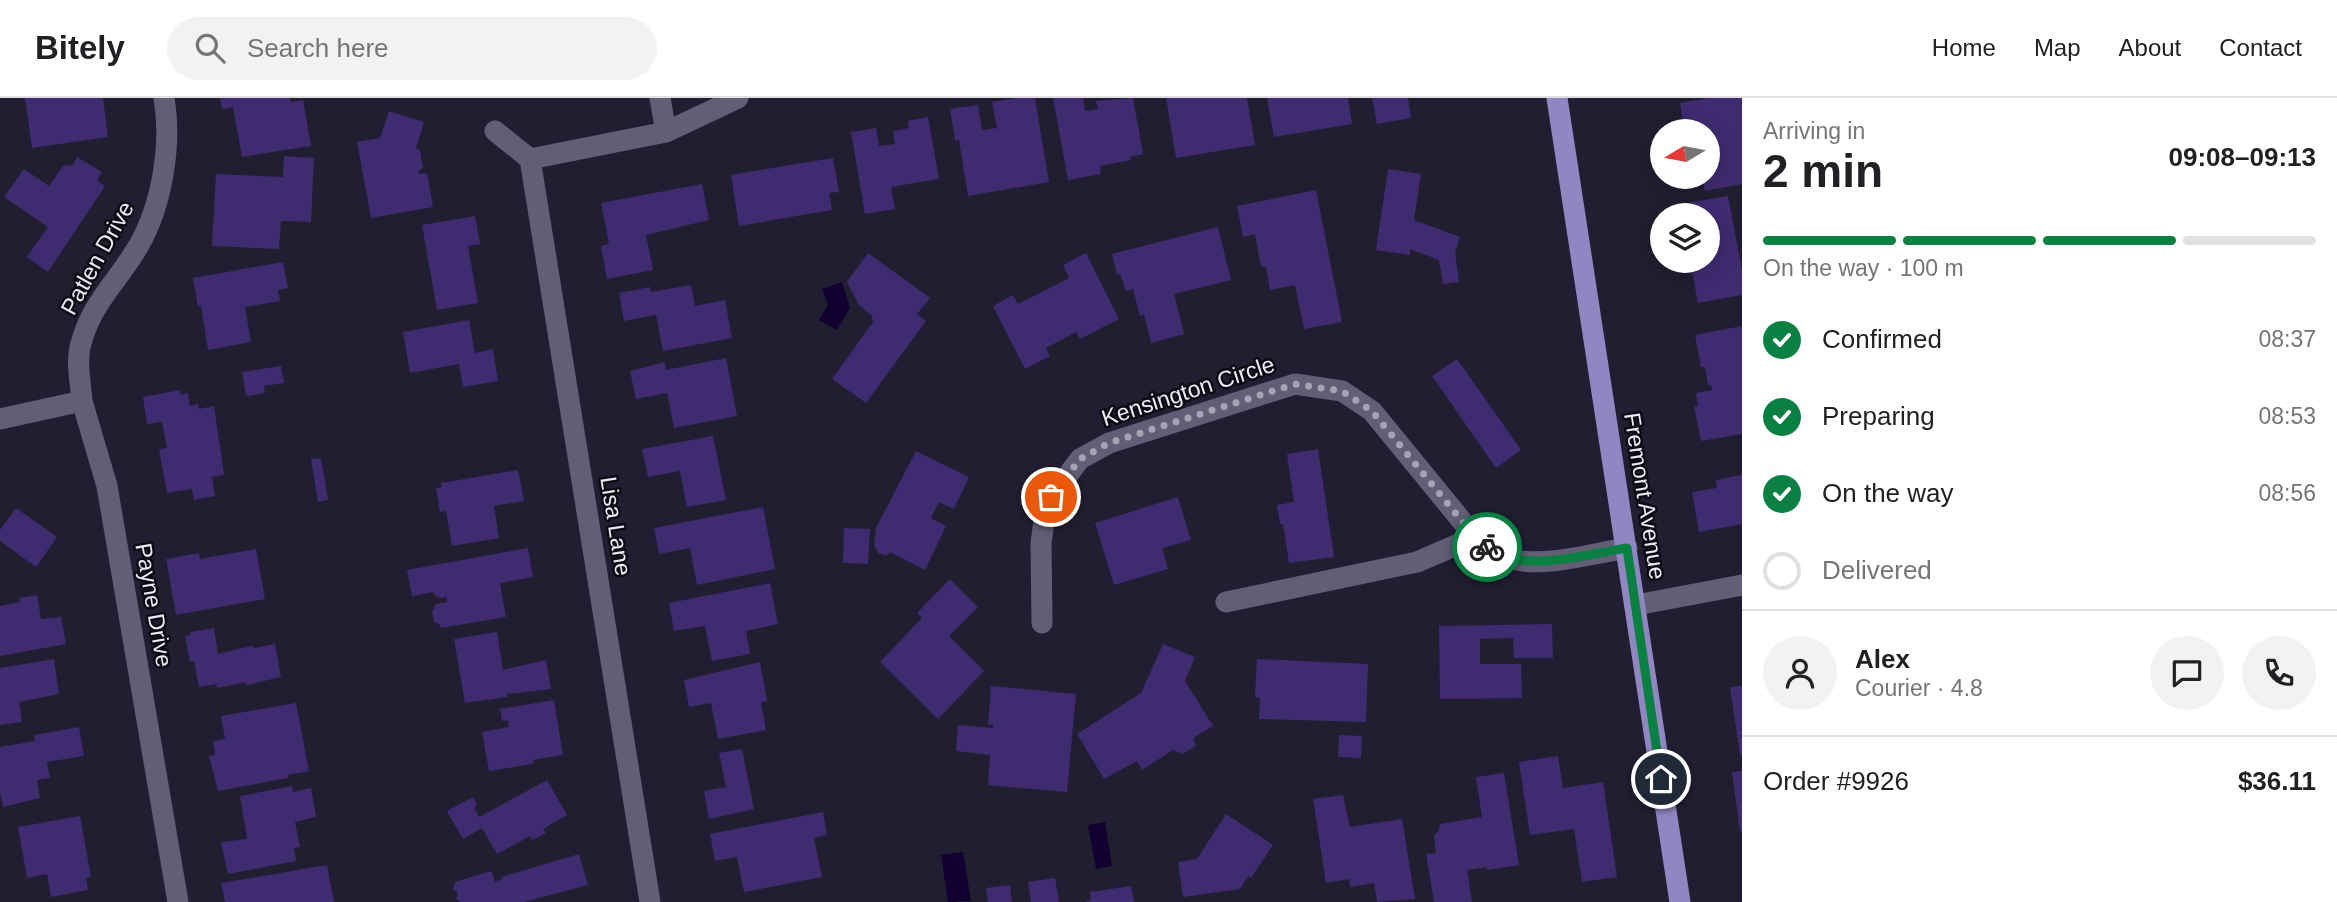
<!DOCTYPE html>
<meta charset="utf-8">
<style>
body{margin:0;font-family:Arial,sans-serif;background:#f2f2f2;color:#202124;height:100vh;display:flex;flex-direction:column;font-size:26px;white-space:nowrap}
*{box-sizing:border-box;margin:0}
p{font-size:23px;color:#757577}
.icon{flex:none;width:38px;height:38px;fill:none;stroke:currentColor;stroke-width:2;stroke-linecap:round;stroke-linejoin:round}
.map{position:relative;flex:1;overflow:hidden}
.sheet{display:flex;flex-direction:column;background:#fff;width:595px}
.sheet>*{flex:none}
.needle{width:46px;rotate:260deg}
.controls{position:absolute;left:1650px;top:21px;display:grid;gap:14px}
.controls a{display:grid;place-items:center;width:70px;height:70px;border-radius:50%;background:#fff;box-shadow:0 4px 18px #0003;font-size:35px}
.pin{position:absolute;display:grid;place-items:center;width:60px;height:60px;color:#fff;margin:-30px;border:4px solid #fff;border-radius:50%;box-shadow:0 2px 7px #0007}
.courier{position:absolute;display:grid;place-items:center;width:70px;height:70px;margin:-35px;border:5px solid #0b8043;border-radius:50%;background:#fff;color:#222;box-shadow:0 2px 9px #0007}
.summary em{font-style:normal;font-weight:700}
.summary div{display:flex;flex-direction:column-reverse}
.summary{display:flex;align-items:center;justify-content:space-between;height:119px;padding:0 21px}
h1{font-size:46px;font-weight:700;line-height:52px}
.bar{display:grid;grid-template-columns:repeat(4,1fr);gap:10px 7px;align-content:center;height:84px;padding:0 21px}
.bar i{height:9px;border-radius:5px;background:#e0e0e0}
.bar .active{background:#0b8043}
.bar p{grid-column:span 4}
.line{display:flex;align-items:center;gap:18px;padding:0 21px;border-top:2px solid #e0e0e0}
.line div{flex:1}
.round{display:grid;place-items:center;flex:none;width:74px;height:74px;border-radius:37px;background:#f2f2f2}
ol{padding:0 21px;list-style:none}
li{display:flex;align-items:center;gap:21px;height:77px}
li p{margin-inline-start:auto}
li .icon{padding:7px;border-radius:50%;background:#0b8043;color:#fff;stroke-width:4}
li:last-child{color:#757577}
li i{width:38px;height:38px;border:4px solid #e0e0e0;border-radius:50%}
header{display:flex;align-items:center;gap:42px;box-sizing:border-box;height:98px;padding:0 35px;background:#fff;border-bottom:2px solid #e0e0e0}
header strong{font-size:33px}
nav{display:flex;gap:38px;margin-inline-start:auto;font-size:24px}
.search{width:490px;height:63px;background:#f2f2f2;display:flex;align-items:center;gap:18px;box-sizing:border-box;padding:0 24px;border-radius:38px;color:#757577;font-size:26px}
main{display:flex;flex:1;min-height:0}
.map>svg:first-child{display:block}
.water{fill:#120030}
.building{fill:#3f2b70}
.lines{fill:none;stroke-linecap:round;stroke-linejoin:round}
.minor{stroke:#635e76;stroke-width:21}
.major{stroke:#9286c2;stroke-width:21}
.done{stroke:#a6a3b3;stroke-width:7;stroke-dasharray:0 12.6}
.route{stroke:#0b8043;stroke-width:9}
.labels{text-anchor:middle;stroke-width:5;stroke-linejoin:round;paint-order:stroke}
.street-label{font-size:23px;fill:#edebf9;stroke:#0c0a13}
</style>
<header>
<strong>Bitely</strong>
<div class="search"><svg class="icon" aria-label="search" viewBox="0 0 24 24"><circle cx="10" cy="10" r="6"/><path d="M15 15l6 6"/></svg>Search here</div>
<nav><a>Home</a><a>Map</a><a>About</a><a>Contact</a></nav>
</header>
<main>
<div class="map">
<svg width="1742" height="804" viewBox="0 0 1742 804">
<rect width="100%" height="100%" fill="#221e32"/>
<path class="water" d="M842 184 850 210 837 232 819 222 828 207 822 191Z
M1105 724 1112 768 1096 771 1088 727Z
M963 754 971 803 948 804 941 757Z"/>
<path class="building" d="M25 0H103L108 39 32 50Z
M220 0H290L291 4 303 2 311 48 242 59 233 9 222 11Z
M1017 0H1035L1049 84 968 98 959 42H955L950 11 978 7 982 32 997 30 992 4Z
M1053 0H1083L1085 13 1098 11 1096 3 1133 0 1143 56 1130 59 1131 62 1100 68 1101 76 1068 82Z
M1166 0H1247L1255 47 1176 60Z
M1267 0H1348L1352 26 1274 39Z
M1372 0H1408L1411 20 1377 26Z
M1709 0H1742V86L1705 93 1702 79H1708V33H1687L1686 30H1684L1680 5Z
M389 13 424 24 416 50 420 52 423 70 418 73 419 76 427 75 433 109 371 120 357 44 380 40Z
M928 19 939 81 891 89 895 111 865 116 851 34 876 30 879 48 895 46 893 33 909 30 908 23Z
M284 58 314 60 311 124 281 123 279 151 212 148 216 76 283 79Z
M77 59 102 74 97 82 105 88 48 174 27 159 48 129 4 99 24 71 49 88 63 68 73 67Z
M833 60 839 94 829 95 832 112 739 128 731 77Z
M1388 71 1421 76 1414 122 1460 139 1455 154 1459 184 1443 186 1439 162 1410 151V157L1376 152Z
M702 86 709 122 646 137 653 172 607 181 601 148 609 146 601 105Z
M1316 92 1342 224 1304 231 1295 187 1270 192 1266 169H1261L1255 136 1243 139 1237 108Z
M1728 98 1742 172V197L1698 205 1690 163H1708V117H1678L1676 107Z
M475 118 480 146 468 148 478 205 437 212 422 127Z
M1218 129 1231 182 1174 196 1184 236 1151 245 1144 217 1140 218 1133 191 1126 193 1120 176 1117 177 1112 156Z
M868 155 930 200 917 216 926 223 866 305 832 281 873 224 872 218 859 207 847 184Z
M1086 155 1119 221 1080 241 1076 234 1046 250 1050 258 1025 271 993 208 1013 197 1018 206 1069 180 1063 167Z
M283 164 288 190 278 192 280 203 245 209 251 244 208 252 201 208H198L193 180Z
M691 187 695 208 725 202 732 240 663 253 656 217 624 223 619 195 650 189 651 194Z
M469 222 475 255 493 251 498 283 463 289 459 266 410 275 403 234Z
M1742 228V336L1701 343 1694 309 1698 308 1696 295 1712 292 1711 287H1708L1705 269H1701L1695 237Z
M726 260 737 318 674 330 667 295 636 301 630 273 665 264 666 272Z
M1457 261 1521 352 1496 370 1432 278Z
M281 268 284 285 264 288 265 295 246 298 242 274Z
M180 292 181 297 188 295 190 308 198 306 199 311 214 308 224 377 212 379 215 398 194 402 192 391 167 395 159 351 167 350 162 324 147 326 143 299Z
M713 338 726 402 687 409 680 373 648 379 642 351Z
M1318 351 1334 459 1289 465 1283 426H1280L1277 407 1294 404 1287 356Z
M916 353 969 379 954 411 939 404 931 420 946 428 925 472 890 454 886 458 878 455 874 447 876 430Z
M321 360 328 402 318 404 311 361Z
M518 372 524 403 494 408 499 440 452 448 446 413 440 414 436 390 442 389 441 385Z
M1742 377V426L1699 434 1692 394 1717 390 1716 382Z
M1178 399 1191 442 1162 450 1168 471 1114 487 1095 425Z
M763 409 775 471 697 487 690 450 659 456 654 430Z
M16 410 57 439 36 469 0 443V432Z
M844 430 870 431 868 466 843 465Z
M528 450 533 479 500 485 506 519 441 530 440 527 434 524 432 514 436 506 447 504V499L440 500 434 497V494L412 498 407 472Z
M256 451 265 501 176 517 166 461 199 455 200 461Z
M950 481 978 509 949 538 984 573 938 621 880 564 922 520 917 515Z
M770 485 778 526 746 533 750 556 712 563 705 528 674 533 669 505Z
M37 497 41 521 61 519 66 546 0 558V508L20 504 19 500Z
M1552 526 1553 560H1514L1513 540 1480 541V566H1521L1522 600 1440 601 1439 528Z
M214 530 218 556 251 548 255 550 275 546 281 579 247 587 246 584 217 590 216 586 199 589 194 563 190 564 185 538 190 537V534Z
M497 534 503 572 546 562 551 591 507 596V599L465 605 454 541Z
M1163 546 1195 559 1185 583 1213 628 1193 640 1196 648 1182 656 1173 652 1142 672 1137 663 1104 681 1077 636 1141 595Z
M54 561 59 596 19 604 22 624 0 627V570Z
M1257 561 1368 566 1366 624 1259 621 1260 600 1255 599Z
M760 564 767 603 761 604 766 632 718 641 711 605 689 609 684 582Z
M991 588 1076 596 1067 694 988 687 990 657 956 653 958 627 993 630V627H988Z
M1742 588V657H1740L1730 589Z
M554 602 563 657 533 662V666L489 673 482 634 509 629 508 622 502 623 500 611Z
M296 605 309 673 288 677V680L218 693 209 658 215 657 213 643 225 641 221 618Z
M79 629 84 658 47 664 50 680 37 682 40 700 3 709 0 694V649L35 643 34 637Z
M1339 637 1362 638 1361 660 1338 659Z
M742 651 754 711 709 721 704 693 726 689 719 655Z
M1558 658 1563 690 1603 684 1617 779 1582 784 1574 731 1530 737 1519 664Z
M1742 673V733H1740L1732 674Z
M1504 675 1519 767 1487 772V769L1467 772 1472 804H1434L1426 756 1436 755 1434 738 1439 732 1440 726 1482 719 1476 679Z
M547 682 567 717 543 731 546 735 532 742 530 738 497 756 482 730 463 741 447 713 473 699 477 707 474 709 479 719Z
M292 688 293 694 311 690 316 719 295 724 300 749 294 750 296 763 228 776 221 744 247 741 240 698Z
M1343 697 1350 729 1402 721 1415 801 1377 804 1374 785 1350 789 1349 781 1326 785 1313 701Z
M823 714 827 737 814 740 822 779 744 794 737 759 715 763 710 736Z
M1226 716 1273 747 1251 780 1248 778 1240 791 1183 799 1178 764 1197 761Z
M80 718 91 779 86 780 88 792 51 799 47 776 27 780 18 729Z
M579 756 588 787 524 804H460L456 801 458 795 453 791 455 784 491 773 495 784 502 781 501 779Z
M327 767 334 804H225L221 785Z
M1055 780 1059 804H1031L1028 784Z
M1010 787 1012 804H988L986 790Z
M1131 788 1134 804H1085L1091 802 1090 794Z"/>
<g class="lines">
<path class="minor" d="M660 0 666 34
M495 33 530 61
M82 303C81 287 76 265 80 249 91 204 118 184 139 147 162 107 172 46 164 0
M0 321 82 303 107 388 178 804
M1226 504 1417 464 1475 439
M1636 507 1742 487
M1042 525 1041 445 1045 416 1051 399 1080 361 1109 345 1295 286 1342 293 1372 313 1475 439C1487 449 1498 457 1512 461 1544 470 1594 455 1627 450
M650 804 530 61 666 34 738 0"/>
<path class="major" d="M1557 0 1680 804"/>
</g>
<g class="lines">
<path class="done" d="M1051 399 1080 361 1109 345 1295 286 1342 293 1372 313 1475 439 1487 449"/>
<path class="route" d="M1487 449C1522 477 1586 456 1627 450L1661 681"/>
</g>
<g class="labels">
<g class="street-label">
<text transform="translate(97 160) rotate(-61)" y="8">Patlen Drive</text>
<text transform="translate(1188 293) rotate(-18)" y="8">Kensington Circle</text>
<text transform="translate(1645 398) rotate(81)" y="8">Fremont Avenue</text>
<text transform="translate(616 428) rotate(81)" y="8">Lisa Lane</text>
<text transform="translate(154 507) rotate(80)" y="8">Payne Drive</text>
</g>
</g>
</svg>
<div class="controls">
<a><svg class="needle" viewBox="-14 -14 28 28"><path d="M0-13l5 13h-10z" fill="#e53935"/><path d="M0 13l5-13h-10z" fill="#757577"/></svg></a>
<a><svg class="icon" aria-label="layers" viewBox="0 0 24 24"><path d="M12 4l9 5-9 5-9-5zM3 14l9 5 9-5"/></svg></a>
</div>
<div class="pin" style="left:1051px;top:399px;background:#ea580c"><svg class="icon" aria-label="bag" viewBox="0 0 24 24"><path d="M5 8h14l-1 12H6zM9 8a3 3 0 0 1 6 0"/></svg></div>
<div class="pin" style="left:1661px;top:681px;background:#1f2937"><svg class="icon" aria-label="home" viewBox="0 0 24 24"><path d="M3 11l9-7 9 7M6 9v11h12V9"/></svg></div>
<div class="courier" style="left:1487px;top:449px"><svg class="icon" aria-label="bike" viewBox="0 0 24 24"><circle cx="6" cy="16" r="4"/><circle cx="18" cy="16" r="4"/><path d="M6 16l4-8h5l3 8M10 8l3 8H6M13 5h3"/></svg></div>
</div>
<section class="sheet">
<div class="summary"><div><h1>2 min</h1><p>Arriving in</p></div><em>09:08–09:13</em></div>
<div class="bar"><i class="active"></i><i class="active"></i><i class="active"></i><i></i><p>On the way · 100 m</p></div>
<ol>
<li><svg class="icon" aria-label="check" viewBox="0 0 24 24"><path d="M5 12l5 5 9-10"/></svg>Confirmed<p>08:37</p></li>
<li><svg class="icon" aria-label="check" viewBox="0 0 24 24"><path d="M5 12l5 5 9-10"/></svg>Preparing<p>08:53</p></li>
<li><svg class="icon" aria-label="check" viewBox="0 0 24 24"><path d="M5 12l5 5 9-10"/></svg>On the way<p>08:56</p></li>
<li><i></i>Delivered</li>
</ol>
<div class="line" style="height:126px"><a class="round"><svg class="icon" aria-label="person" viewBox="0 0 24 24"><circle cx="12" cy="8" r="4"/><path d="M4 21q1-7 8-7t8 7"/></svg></a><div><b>Alex</b><p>Courier · 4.8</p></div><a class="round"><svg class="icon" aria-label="chat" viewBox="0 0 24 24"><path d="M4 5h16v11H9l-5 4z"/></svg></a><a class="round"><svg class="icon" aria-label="phone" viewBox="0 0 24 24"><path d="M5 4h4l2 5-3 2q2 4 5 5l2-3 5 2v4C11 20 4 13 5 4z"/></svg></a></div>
<div class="line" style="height:91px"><div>Order #9926</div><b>$36.11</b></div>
</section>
</main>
